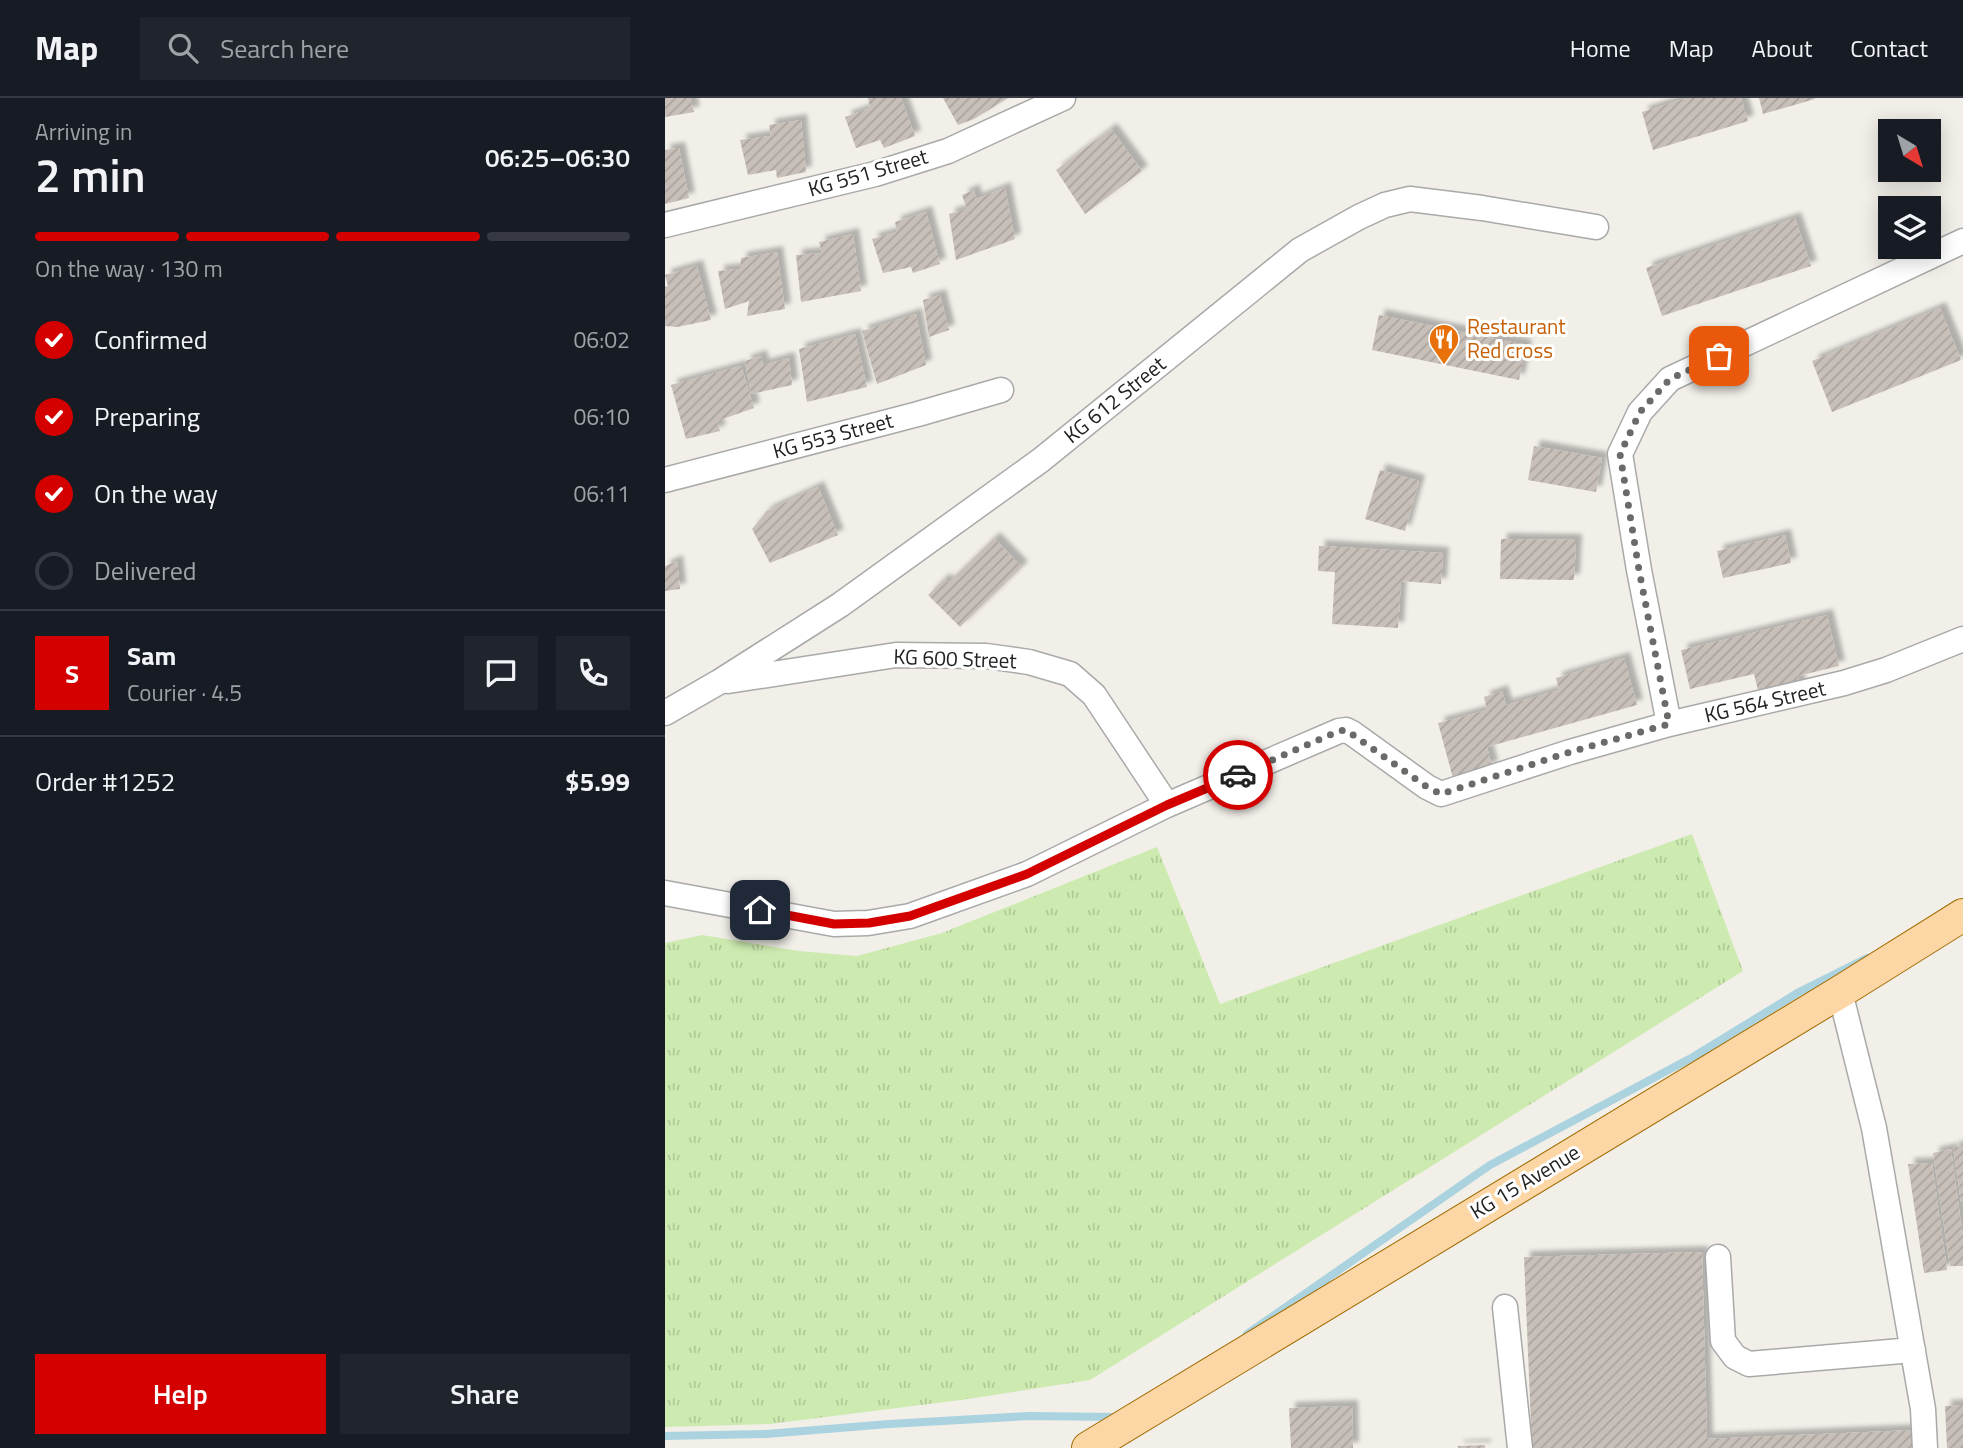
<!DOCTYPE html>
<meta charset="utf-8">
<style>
body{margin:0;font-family:"Titillium Web",sans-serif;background:#20242c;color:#f1f3f6;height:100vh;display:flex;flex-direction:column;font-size:26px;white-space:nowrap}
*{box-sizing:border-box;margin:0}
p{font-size:23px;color:#9ea1a6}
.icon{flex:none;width:38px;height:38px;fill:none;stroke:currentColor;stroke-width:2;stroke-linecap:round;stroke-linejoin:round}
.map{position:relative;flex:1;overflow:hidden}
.panel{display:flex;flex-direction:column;background:#171b24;width:665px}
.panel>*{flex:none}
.needle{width:46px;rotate:142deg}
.buttons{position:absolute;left:1213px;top:21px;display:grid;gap:14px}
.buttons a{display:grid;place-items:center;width:63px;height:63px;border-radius:0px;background:#171b24;box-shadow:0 4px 18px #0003;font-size:35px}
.pin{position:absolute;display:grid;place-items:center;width:60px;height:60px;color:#fff;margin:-30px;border-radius:14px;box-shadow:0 4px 10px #0006}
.courier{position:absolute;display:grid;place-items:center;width:70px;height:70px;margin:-35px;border:5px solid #d40000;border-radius:50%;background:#fff;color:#222;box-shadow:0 2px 9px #0007}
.overview em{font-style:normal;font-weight:600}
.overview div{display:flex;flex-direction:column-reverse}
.overview{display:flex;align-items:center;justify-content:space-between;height:119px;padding:0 35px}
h1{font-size:46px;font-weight:600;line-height:52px}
.bar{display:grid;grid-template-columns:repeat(4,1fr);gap:10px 7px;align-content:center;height:84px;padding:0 35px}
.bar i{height:9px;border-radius:5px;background:#363941}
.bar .on{background:#d40000}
.bar p{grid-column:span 4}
.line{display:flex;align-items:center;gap:18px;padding:0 35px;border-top:2px solid #363941}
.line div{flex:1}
.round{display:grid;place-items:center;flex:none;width:74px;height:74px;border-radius:0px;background:#20242c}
ol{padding:0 35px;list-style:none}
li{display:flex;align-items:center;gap:21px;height:77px}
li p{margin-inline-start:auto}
li .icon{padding:7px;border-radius:50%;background:#d40000;color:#fff;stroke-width:4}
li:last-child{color:#9ea1a6}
li i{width:38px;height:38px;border:4px solid #363941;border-radius:50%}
.action{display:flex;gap:14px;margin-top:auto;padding:14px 35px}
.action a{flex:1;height:80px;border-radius:0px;background:#d40000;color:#fff;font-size:28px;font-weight:600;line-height:80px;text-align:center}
.action a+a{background:#20242c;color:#f1f3f6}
header{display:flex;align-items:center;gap:42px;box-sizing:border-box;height:98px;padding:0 35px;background:#171b24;border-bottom:2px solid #363941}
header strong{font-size:33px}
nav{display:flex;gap:38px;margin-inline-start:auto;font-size:24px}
.search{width:490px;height:63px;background:#20242c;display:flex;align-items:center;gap:18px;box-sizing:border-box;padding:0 24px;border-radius:0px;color:#9ea1a6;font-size:26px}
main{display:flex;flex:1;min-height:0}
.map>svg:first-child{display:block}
.grass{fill:url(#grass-tufts)}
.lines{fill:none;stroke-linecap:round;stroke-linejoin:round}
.stream{stroke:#aad3df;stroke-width:8}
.building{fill:url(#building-hatch);filter:url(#shadow)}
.minor-casing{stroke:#a9a9a9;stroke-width:27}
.major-casing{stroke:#a06b00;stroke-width:34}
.minor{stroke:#fff;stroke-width:24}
.major{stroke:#fcd6a4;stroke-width:32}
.done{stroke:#6b6a68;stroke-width:7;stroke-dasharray:0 12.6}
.route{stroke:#d40000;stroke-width:9}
.labels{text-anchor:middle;stroke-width:6;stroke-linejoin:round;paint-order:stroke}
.street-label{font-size:21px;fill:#222;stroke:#fff}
.food-label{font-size:21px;fill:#c56008;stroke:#fff;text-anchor:start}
</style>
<header>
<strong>Map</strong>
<div class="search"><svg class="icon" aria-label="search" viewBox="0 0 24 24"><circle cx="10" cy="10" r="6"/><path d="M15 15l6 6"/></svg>Search here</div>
<nav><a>Home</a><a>Map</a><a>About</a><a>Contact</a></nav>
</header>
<main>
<section class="panel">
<div class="overview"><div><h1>2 min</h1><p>Arriving in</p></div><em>06:25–06:30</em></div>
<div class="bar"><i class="on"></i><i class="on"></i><i class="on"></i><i></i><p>On the way · 130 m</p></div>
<ol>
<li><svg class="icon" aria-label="check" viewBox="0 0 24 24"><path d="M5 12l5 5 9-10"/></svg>Confirmed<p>06:02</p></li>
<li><svg class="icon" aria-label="check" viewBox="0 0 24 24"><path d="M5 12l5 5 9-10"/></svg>Preparing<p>06:10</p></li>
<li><svg class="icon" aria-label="check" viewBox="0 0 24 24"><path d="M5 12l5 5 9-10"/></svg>On the way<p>06:11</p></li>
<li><i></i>Delivered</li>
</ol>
<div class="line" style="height:126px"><b class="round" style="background:#d40000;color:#fff">S</b><div><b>Sam</b><p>Courier · 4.5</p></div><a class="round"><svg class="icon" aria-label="chat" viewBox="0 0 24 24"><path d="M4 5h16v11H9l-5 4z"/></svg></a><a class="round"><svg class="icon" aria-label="phone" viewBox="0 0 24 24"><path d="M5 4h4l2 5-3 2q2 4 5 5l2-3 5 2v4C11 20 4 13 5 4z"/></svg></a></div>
<div class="line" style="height:91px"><div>Order #1252</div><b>$5.99</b></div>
<div class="action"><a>Help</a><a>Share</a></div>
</section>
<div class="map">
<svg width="1298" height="1350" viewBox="0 0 1298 1350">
<defs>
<pattern id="grass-tufts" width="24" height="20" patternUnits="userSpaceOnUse" patternTransform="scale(1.75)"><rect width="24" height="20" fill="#cdebb0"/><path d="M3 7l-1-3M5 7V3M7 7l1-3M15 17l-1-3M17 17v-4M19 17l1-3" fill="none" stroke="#b0c997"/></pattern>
<pattern id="building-hatch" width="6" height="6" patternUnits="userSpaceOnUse" patternTransform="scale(1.75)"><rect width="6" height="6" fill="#c7bfb8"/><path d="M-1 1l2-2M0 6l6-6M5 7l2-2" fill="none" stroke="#aba49e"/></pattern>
<filter id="shadow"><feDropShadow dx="6" dy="-6" stdDeviation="2" flood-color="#0004"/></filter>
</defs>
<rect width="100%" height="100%" fill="#f2efe9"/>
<path class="grass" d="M1027 736 1078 873 425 1282 296 1302 105 1326 0 1329V845L37 837 134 853 192 858 277 835 492 749 555 906Z"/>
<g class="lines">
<path class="stream" d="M582 1236 825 1067 1028 959 1134 894 1202 860
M0 1338 101 1336 224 1326 364 1318 451 1319"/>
</g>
<path class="building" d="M0 0H25L29 14 0 19Z
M203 0H236L250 38 219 50 215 42 191 50 180 19 205 10Z
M278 0H343L309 21 293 27Z
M1022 0H1076L1083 23 988 52 977 14Z
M1094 0H1150V1L1098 16Z
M136 22 141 74 112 80 111 72 83 77 75 42 106 38 104 27Z
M446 31 477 73 420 116 391 72Z
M14 50 24 100 0 106V52Z
M340 90 350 141 291 162 284 116 302 111 297 97 309 92 311 101Z
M261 114 275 166 248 175 246 169 218 175 207 141 232 134 230 124Z
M1130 120 1146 168 997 218 981 170Z
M188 136 196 193 136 204 131 157 157 155 154 144Z
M112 154 120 211 82 218 84 203 60 211 53 173 75 171 76 160Z
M32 168 46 222 12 229 0 228V189L3 188 0 177Z
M275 197 284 232 264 239 258 202Z
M1275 210 1296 262 1167 314 1147 263Z
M251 216 261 267 212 286 197 233Z
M714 217 861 247 854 282 707 252Z
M190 236 202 289 142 304 134 251Z
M96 258 98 267 124 260 127 287 86 296 80 263Z
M76 268 89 310 52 323 55 333 21 341 6 287Z
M869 348 937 360 931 394 863 382Z
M715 372 754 383 740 433 700 421Z
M153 389 173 437 105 465 87 431 102 413Z
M1120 437 1126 465 1058 480 1052 453Z
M329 440 357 469 295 529 263 497 279 481 283 485Z
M836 441 911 442 909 482 835 481Z
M654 448 778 455 776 486 736 483 733 530 667 526 670 474 653 473Z
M12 463 15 491 0 493V468Z
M1162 517 1174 568 1133 578 1135 590 1095 600 1089 576 1025 591 1016 552Z
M959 560 972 607 822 649 827 669 788 680 773 625 822 612 819 599 837 593 841 607 894 592 891 580Z
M1288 1049H1298V1104H1296Z
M1286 1051 1298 1139V1168H1285L1268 1055Z
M1267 1065 1282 1172 1259 1175 1243 1066Z
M1037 1154 1042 1341 1249 1332 1250 1350H867L859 1159Z
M1298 1307V1350H1282L1280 1308Z
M687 1308 688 1350H626L624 1310Z
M820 1347V1350H793V1348Z"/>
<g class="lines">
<g class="minor-casing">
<path id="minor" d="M0 127 210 76 283 53 398 0
M0 382 253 316 336 292
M63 583 231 557 321 558 364 564 405 576 429 597 502 707
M0 615 54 584 175 507 376 362 635 152 694 119 720 107 745 101 817 110 931 129
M1004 626 974 472 955 356 975 314 1005 281 1298 143
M0 795 169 826 203 825 245 818 362 776 502 707 674 633 681 632 687 635 762 689 776 696 905 654 1004 626 1179 585 1221 572 1298 541
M1175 894 1209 1030 1258 1311 1260 1350
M1053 1159 1058 1243 1070 1259 1084 1266 1248 1252
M840 1209 855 1350"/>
</g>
<g class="major-casing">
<path id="major" d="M423 1350 1175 894 1298 817"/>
</g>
<use href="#minor" class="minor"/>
<use href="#major" class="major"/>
</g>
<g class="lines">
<path class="done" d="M573 677 674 633 681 632 762 689 776 696 905 654 1004 626 974 472 955 356 975 314 1005 281 1054 258"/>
<path class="route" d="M95 812 169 826 204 825 245 818 362 776 502 707 573 677"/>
</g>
<defs>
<g id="restaurant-pin" transform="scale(1.575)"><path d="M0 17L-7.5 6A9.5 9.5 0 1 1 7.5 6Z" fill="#e8710a" stroke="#fff"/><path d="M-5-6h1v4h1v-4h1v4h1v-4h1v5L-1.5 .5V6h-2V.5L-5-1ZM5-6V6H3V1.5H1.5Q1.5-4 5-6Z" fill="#fff"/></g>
</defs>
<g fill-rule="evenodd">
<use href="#restaurant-pin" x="779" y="241"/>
</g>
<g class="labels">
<g class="street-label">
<text transform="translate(203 75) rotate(-16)" y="7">KG 551 Street</text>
<text transform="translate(450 302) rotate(-39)" y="7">KG 612 Street</text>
<text transform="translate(168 338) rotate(-15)" y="7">KG 553 Street</text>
<text transform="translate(290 561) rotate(2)" y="7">KG 600 Street</text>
<text transform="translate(1100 604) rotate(-13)" y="7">KG 564 Street</text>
<text transform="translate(860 1084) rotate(-31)" y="7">KG 15 Avenue</text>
</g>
<g class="food-label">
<text x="802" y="236">Restaurant<tspan x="802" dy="24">Red cross</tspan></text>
</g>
</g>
</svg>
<div class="buttons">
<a><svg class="needle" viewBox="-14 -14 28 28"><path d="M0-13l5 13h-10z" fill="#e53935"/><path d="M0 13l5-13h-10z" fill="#9ea1a6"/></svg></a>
<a><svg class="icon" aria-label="layers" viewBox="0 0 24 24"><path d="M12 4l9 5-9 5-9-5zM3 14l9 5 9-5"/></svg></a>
</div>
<div class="pin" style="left:1054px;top:258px;background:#ea580c"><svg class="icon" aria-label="bag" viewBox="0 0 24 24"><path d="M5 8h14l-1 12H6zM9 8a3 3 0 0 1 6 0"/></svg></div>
<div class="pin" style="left:95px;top:812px;background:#1f2937"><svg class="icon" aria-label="home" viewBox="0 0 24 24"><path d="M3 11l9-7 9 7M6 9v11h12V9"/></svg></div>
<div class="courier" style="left:573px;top:677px"><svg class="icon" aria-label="car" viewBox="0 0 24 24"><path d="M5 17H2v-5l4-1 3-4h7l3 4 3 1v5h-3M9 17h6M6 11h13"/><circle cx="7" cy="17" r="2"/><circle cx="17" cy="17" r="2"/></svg></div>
</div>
</main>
